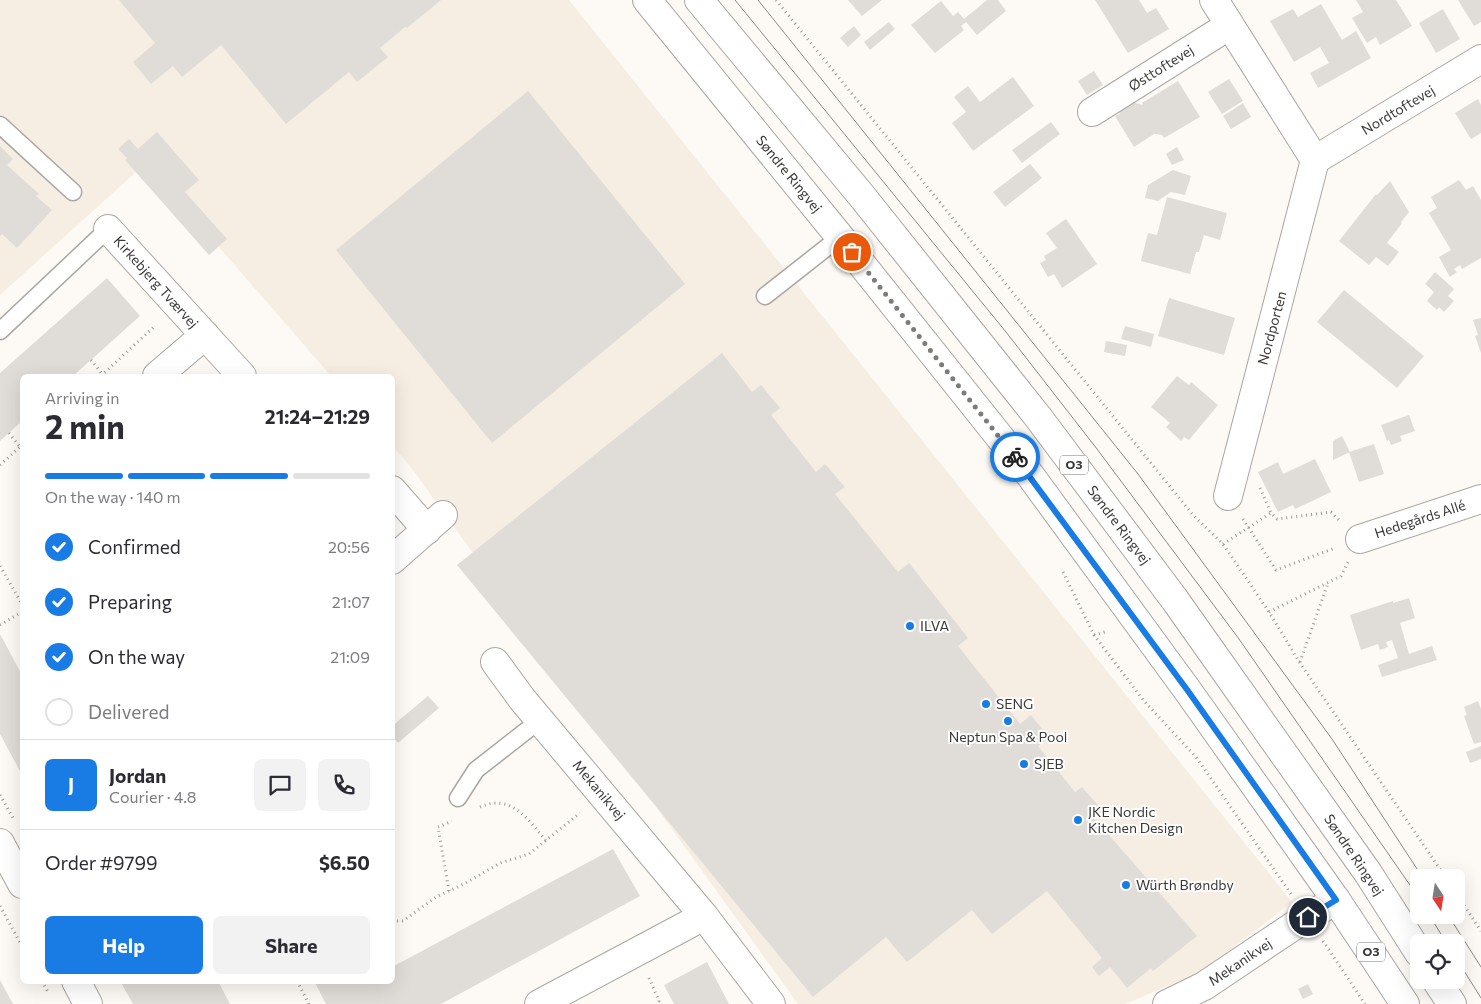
<!DOCTYPE html>
<meta charset="utf-8">
<style>
body{margin:0;font-family:Commissioner,sans-serif;background:#f2f2f3;color:#2b2b33;height:100vh;display:flex;flex-direction:column;font-size:19px;white-space:nowrap}
*{box-sizing:border-box;margin:0}
p{font-size:16px;color:#7c7c81}
.icon{flex:none;width:28px;height:28px;fill:none;stroke:currentColor;stroke-width:2;stroke-linecap:round;stroke-linejoin:round}
.map{position:relative;flex:1;overflow:hidden}
.sheet{position:absolute;left:20px;top:374px;width:375px;height:610px;display:flex;flex-direction:column;background:#fff;border-radius:8px;box-shadow:0 5px 20px #0002}
.sheet>*{flex:none}
.needle{width:32px;rotate:168deg}
.buttons{position:absolute;left:1410px;top:869px;display:grid;gap:10px}
.buttons a{display:grid;place-items:center;width:55px;height:55px;border-radius:8px;background:#fff;box-shadow:0 5px 20px #0002;font-size:25px}
.pin{position:absolute;display:grid;place-items:center;width:42px;height:42px;color:#fff;margin:-21px;border:2px solid #fff;border-radius:50%;box-shadow:0 1px 5px #0007}
.courier{position:absolute;display:grid;place-items:center;width:50px;height:50px;margin:-25px;border:4px solid #197ce4;border-radius:50%;background:#fff;color:#222;box-shadow:0 1px 6px #0007}
.summary em{font-style:normal;font-weight:700}
.summary div{display:flex;flex-direction:column-reverse}
.summary{display:flex;align-items:center;justify-content:space-between;height:85px;padding:0 25px}
h1{font-size:32px;font-weight:700;line-height:38px}
.bar{display:grid;grid-template-columns:repeat(4,1fr);gap:8px 5px;align-content:center;height:60px;padding:0 25px}
.bar i{height:6px;border-radius:4px;background:#e1e1e2}
.bar .on{background:#197ce4}
.bar p{grid-column:span 4}
.line{display:flex;align-items:center;gap:12px;padding:0 25px;border-top:1px solid #e1e1e2}
.line div{flex:1}
.round{display:grid;place-items:center;flex:none;width:52px;height:52px;border-radius:8px;background:#f2f2f3}
ol{padding:0 25px;list-style:none}
li{display:flex;align-items:center;gap:15px;height:55px}
li p{margin-inline-start:auto}
li .icon{padding:5px;border-radius:50%;background:#197ce4;color:#fff;stroke-width:4}
li:last-child{color:#7c7c81}
li i{width:28px;height:28px;border:2px solid #e1e1e2;border-radius:50%}
.cta{display:flex;gap:10px;margin-top:auto;padding:10px 25px}
.cta a{flex:1;height:58px;border-radius:8px;background:#197ce4;color:#fff;font-size:20px;font-weight:700;line-height:58px;text-align:center}
.cta a+a{background:#f2f2f3;color:#2b2b33}
.map>svg:first-child{display:block}
.built{fill:#f6eee2}
.building{fill:#e0dcd7}
.lines{fill:none;stroke-linecap:round;stroke-linejoin:round}
.lane-casing{stroke:#aaa6a2;stroke-width:19}
.street-casing{stroke:#aaa6a2;stroke-width:30}
.primary-casing{stroke:#aaa6a2;stroke-width:30}
.path{stroke:#9e9c98;stroke-width:3;stroke-dasharray:1 4;stroke-linecap:butt}
.lane{stroke:#fff;stroke-width:16}
.street{stroke:#fff;stroke-width:28}
.primary{stroke:#fff;stroke-width:28}
.tram{stroke:#8b8986;stroke-width:1}
.done{stroke:#7e7c79;stroke-width:5;stroke-dasharray:0 9}
.route{stroke:#197ce4;stroke-width:6}
.poi-dot{fill:#197ce4;stroke:#fff;stroke-width:2}
.labels{text-anchor:middle;stroke-width:4;stroke-linejoin:round;paint-order:stroke}
.shield{fill:#fff;stroke:#757473;stroke-width:1}
.shield-label{font-size:12px;font-weight:bold;fill:#3a3937}
.street-label{font-size:14px;fill:#3a3937;stroke:#fff}
.poi-label{font-size:14px;fill:#3a3937;stroke:#fff;text-anchor:start}
</style>
<div class="map">
<svg width="1481" height="1004" viewBox="0 0 1481 1004">
<rect width="100%" height="100%" fill="#fdf9f4"/>
<path class="built" d="M0 0H569L1292 902 1203 971 1125 1004H798L413 470 393 446 392 376H331L146 163 0 295Z"/>
<path class="building" d="M119 0H441L407 28 405 27 380 48 388 57 357 82 349 72 286 124 221 45 182 77 173 66 151 84 133 62 155 43Z
M848 0H882L862 16Z
M987 0H998L1006 11 977 35 966 22 961 26 964 30 935 53 911 25 941 1 953 16 958 12 964 19Z
M1095 0H1139L1147 13 1156 8 1169 29 1128 53Z
M1356 0H1396L1412 26 1380 45 1376 37 1367 43 1352 18 1363 12Z
M1458 0H1481V22L1474 26Z
M1321 4 1342 40 1356 31 1371 58 1318 88 1310 73 1329 63 1320 47 1294 62 1270 21 1293 9 1298 17Z
M1443 9 1460 39 1436 53 1419 23Z
M889 22 895 29 870 50 864 42Z
M854 26 861 35 848 47 840 38Z
M1094 71 1103 85 1087 95 1078 81Z
M1013 77 1034 106 973 151 952 123 966 112 954 97 968 86 980 102Z
M1229 79 1243 101 1222 114 1208 92Z
M1178 81 1200 117 1164 138 1162 135 1154 134 1134 147 1115 116 1120 114 1116 107 1131 98 1135 103 1143 105 1142 103Z
M528 91 685 284 492 443 336 250Z
M1478 99 1481 105V133L1471 139 1455 113Z
M1243 103 1251 117 1231 129 1223 116Z
M1051 122 1060 134 1022 163 1012 150Z
M157 132 199 180 185 192 227 239 209 255 125 160 127 158 118 149 129 139 138 149Z
M0 146 13 159 7 165 39 194 36 196 52 210 17 248 2 234 0 236Z
M1177 147 1184 160 1172 165 1166 154Z
M1030 164 1042 178 1005 207 993 192Z
M1173 170 1191 176 1185 195 1171 192 1158 201 1145 198 1148 185Z
M1459 180 1466 190 1473 186 1481 200V258L1462 269 1460 265 1454 269 1457 272 1450 277 1439 257 1451 250 1429 213 1437 208 1431 197Z
M1390 181 1409 212 1401 222 1402 223 1387 243 1399 252 1388 266 1376 257 1369 265 1339 241 1376 194 1377 195Z
M1167 197 1227 213 1220 240 1204 235 1199 252H1196L1190 274 1141 261 1148 233 1157 235Z
M1066 219 1097 264 1062 288 1054 274 1048 277 1040 263 1046 260 1044 256 1057 248 1046 233Z
M1435 272 1454 289 1448 296 1454 301 1444 312 1439 307 1437 310 1427 301 1434 292 1425 284Z
M107 278 140 316 73 376H22V421L0 441V373Z
M1344 290 1424 356 1397 388 1317 322Z
M1169 298 1235 318 1224 355 1158 336Z
M1481 318V353L1475 336 1478 335 1473 320Z
M1125 326 1154 334 1151 347 1121 339Z
M1106 341 1127 345 1125 356 1104 352Z
M722 353 752 392 761 385 780 408 771 415 816 472 825 464 845 487 835 494 898 572 909 563 968 638 958 646 1020 724 1031 715 1049 738 1038 746 1075 792 1082 787 1104 812 1095 819 1197 936 1153 971 1151 968 1127 988 1110 967 1099 976 1092 967 1102 958 1047 891 992 934 972 910 907 962 886 937 813 997 457 565Z
M1177 376 1189 385 1191 382 1218 405 1189 440 1184 437 1181 441 1166 427 1170 423 1151 407Z
M1409 415 1415 431 1400 436 1402 441 1391 445 1389 440 1387 441 1381 425Z
M1342 436 1350 452 1333 460V441Z
M1374 444 1384 474 1359 482 1349 452Z
M1315 459 1331 492 1295 509 1293 505 1278 512 1258 472 1278 462 1283 474Z
M1409 598 1415 618 1400 623 1409 654 1432 646 1437 660 1382 677 1378 665 1398 658 1392 640 1386 642 1388 647 1380 650 1378 644 1361 650 1350 615 1393 601V603Z
M0 634 22 675V775L0 734Z
M428 696 439 708 398 743 392 736V726Z
M1478 701 1481 709V742L1474 744 1464 716 1467 715 1464 707Z
M1481 746V759L1470 763 1466 752Z
M613 849 640 896 441 1004H326L314 981H392V967Z
M707 962 729 1004H674L664 985Z
M0 980 13 1004H0Z
M120 981H218L230 1004H133Z
M1308 984 1313 994 1303 999 1298 989Z"/>
<g class="lines">
<g class="lane-casing">
<path id="lane" d="M0 125 73 192
M765 296 840 237
M0 331 108 229
M458 798 476 770 540 720"/>
</g>
<g class="street-casing">
<path id="street" d="M1214 0 1315 160
M1092 112 1230 25
M1315 160 1481 59
M108 229 242 376
M157 376 205 335
M392 490 427 530
M1228 496 1315 160
M1360 539 1481 499
M392 560 443 515
M495 662 522 699 704 916 771 1004
M0 843 22 884
M76 981 88 1004
M539 1004 704 916
M1167 1004 1204 986 1298 923 1336 900"/>
</g>
<g class="primary-casing">
<path id="primary" d="M647 0 840 237 1030 475 1188 691 1336 900 1405 1004
M699 0 861 195 1038 417 1175 600 1368 873 1419 953
M1436 980 1452 1004"/>
</g>
<path class="path" d="M776 0 1193 515 1223 544 1269 612 1300 663 1446 878
M91 360 103 375
M101 376 156 325
M9 433 20 447
M0 465 22 445
M1260 488 1271 513
M1243 519 1276 570 1335 548
M1223 544 1271 513 1277 519 1331 512 1339 520
M0 566 22 604
M1063 572 1094 635 1144 701 1196 757 1291 894
M1269 612 1341 576 1348 562
M0 625 22 612
M1094 635 1108 631
M1300 662 1328 583
M0 795 13 818
M480 807C511 793 528 819 546 841
M449 891 438 827 452 821
M1456 893 1481 931
M0 906 22 946
M392 921H403L436 897 464 884 500 863 529 854 580 813
M1323 941 1365 1004
M649 978 659 1001 657 1004
M42 981 49 994
M297 981 309 1004"/>
<use href="#lane" class="lane"/>
<use href="#street" class="street"/>
<use href="#primary" class="primary"/>
<path class="tram" d="M735 0 1006 332 1097 449 1239 639 1419 898
M758 0 1138 474 1332 739 1423 878
M1429 915 1446 942
M1448 915 1481 967
M1456 958 1481 998"/>
</g>
<g class="lines">
<path class="done" d="M852 252 1015 457"/>
<path class="route" d="M1015 457 1188 691 1336 900 1308 917"/>
</g>
<g class="poi-dot">
<circle cx="910" cy="626" r="5"/>
<circle cx="986" cy="704" r="5"/>
<circle cx="1008" cy="721" r="5"/>
<circle cx="1024" cy="764" r="5"/>
<circle cx="1078" cy="820" r="5"/>
<circle cx="1126" cy="885" r="5"/>
</g>
<g class="labels">
<g class="shield">
<rect x="1060" y="455.5" width="28" height="19" rx="4"/>
<rect x="1357" y="942.5" width="28" height="19" rx="4"/>
</g>
<g class="shield-label">
<text x="1074" y="469">O3</text>
<text x="1371" y="956">O3</text>
</g>
<g class="street-label">
<text transform="translate(1161 68) rotate(-32)" y="5">Østtoftevej</text>
<text transform="translate(1398 110) rotate(-31)" y="5">Nordtoftevej</text>
<text transform="translate(789 174) rotate(51)" y="5">Søndre Ringvej</text>
<text transform="translate(156 282) rotate(48)" y="5">Kirkebjerg Tværvej</text>
<text transform="translate(1272 328) rotate(-75)" y="5">Nordporten</text>
<text transform="translate(1420 519) rotate(-18)" y="5">Hedegårds Allé</text>
<text transform="translate(1119 525) rotate(53)" y="5">Søndre Ringvej</text>
<text transform="translate(599 790) rotate(50)" y="5">Mekanikvej</text>
<text transform="translate(1354 855) rotate(56)" y="5">Søndre Ringvej</text>
<text transform="translate(1240 962) rotate(-34)" y="5">Mekanikvej</text>
</g>
<g class="poi-label">
<text x="920" y="631">ILVA</text>
<text x="996" y="709">SENG</text>
<text x="1008" y="742" text-anchor="middle">Neptun Spa &amp; Pool</text>
<text x="1034" y="769">SJEB</text>
<text x="1088" y="817">JKE Nordic<tspan x="1088" dy="16">Kitchen Design</tspan></text>
<text x="1136" y="890">Würth Brøndby</text>
</g>
</g>
</svg>
<div class="buttons">
<a><svg class="needle" viewBox="-14 -14 28 28"><path d="M0-13l5 13h-10z" fill="#e53935"/><path d="M0 13l5-13h-10z" fill="#7c7c81"/></svg></a>
<a><svg class="icon" aria-label="locate" viewBox="0 0 24 24"><circle cx="12" cy="12" r="6"/><path d="M12 2v4M12 18v4M2 12h4M18 12h4"/></svg></a>
</div>
<div class="pin" style="left:852px;top:252px;background:#ea580c"><svg class="icon" aria-label="bag" viewBox="0 0 24 24"><path d="M5 8h14l-1 12H6zM9 8a3 3 0 0 1 6 0"/></svg></div>
<div class="pin" style="left:1308px;top:917px;background:#1f2937"><svg class="icon" aria-label="home" viewBox="0 0 24 24"><path d="M3 11l9-7 9 7M6 9v11h12V9"/></svg></div>
<div class="courier" style="left:1015px;top:457px"><svg class="icon" aria-label="bike" viewBox="0 0 24 24"><circle cx="6" cy="16" r="4"/><circle cx="18" cy="16" r="4"/><path d="M6 16l4-8h5l3 8M10 8l3 8H6M13 5h3"/></svg></div>
<section class="sheet">
<div class="summary"><div><h1>2 min</h1><p>Arriving in</p></div><em>21:24–21:29</em></div>
<div class="bar"><i class="on"></i><i class="on"></i><i class="on"></i><i></i><p>On the way · 140 m</p></div>
<ol>
<li><svg class="icon" aria-label="check" viewBox="0 0 24 24"><path d="M5 12l5 5 9-10"/></svg>Confirmed<p>20:56</p></li>
<li><svg class="icon" aria-label="check" viewBox="0 0 24 24"><path d="M5 12l5 5 9-10"/></svg>Preparing<p>21:07</p></li>
<li><svg class="icon" aria-label="check" viewBox="0 0 24 24"><path d="M5 12l5 5 9-10"/></svg>On the way<p>21:09</p></li>
<li><i></i>Delivered</li>
</ol>
<div class="line" style="height:90px"><b class="round" style="background:#197ce4;color:#fff">J</b><div><b>Jordan</b><p>Courier · 4.8</p></div><a class="round"><svg class="icon" aria-label="chat" viewBox="0 0 24 24"><path d="M4 5h16v11H9l-5 4z"/></svg></a><a class="round"><svg class="icon" aria-label="phone" viewBox="0 0 24 24"><path d="M5 4h4l2 5-3 2q2 4 5 5l2-3 5 2v4C11 20 4 13 5 4z"/></svg></a></div>
<div class="line" style="height:65px"><div>Order #9799</div><b>$6.50</b></div>
<div class="cta"><a>Help</a><a>Share</a></div>
</section>
</div>
